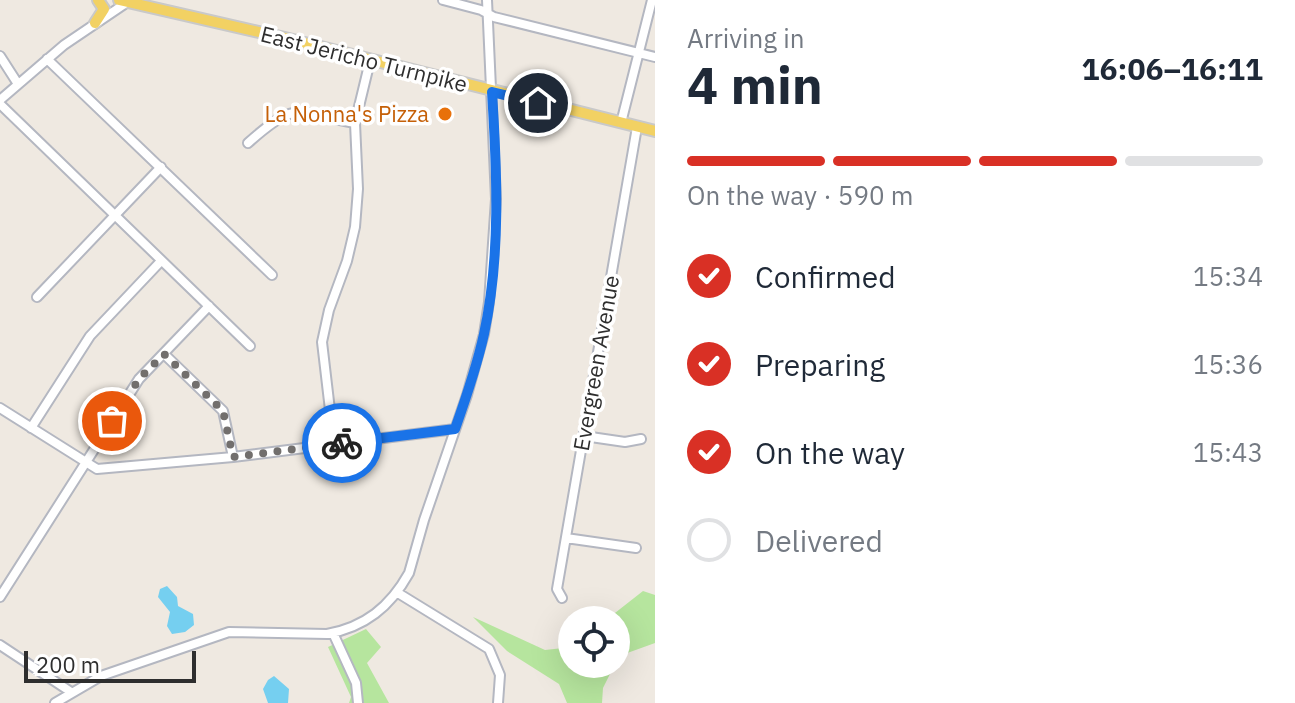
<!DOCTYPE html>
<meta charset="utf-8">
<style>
body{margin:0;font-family:"IBM Plex Sans",sans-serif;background:#f2f2f3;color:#1f2937;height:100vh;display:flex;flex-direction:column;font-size:30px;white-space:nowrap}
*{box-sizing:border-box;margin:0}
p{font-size:26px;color:#747a83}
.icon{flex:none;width:44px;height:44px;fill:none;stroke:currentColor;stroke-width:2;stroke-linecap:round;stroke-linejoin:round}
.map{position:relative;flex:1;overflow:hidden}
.side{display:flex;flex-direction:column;background:#fff;width:640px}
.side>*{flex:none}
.controls{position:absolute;left:558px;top:606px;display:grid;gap:16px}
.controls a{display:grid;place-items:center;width:72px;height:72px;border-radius:50%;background:#fff;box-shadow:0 8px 32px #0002;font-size:40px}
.scale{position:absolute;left:24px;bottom:20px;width:172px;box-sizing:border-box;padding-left:8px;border:4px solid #2e2e2e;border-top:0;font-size:22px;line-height:28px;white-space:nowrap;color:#2e2e2e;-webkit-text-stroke:6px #fff;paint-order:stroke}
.pin{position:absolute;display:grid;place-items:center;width:68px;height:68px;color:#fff;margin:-34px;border:4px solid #fff;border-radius:50%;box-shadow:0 2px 8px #0007}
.courier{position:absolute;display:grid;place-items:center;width:80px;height:80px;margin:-40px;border:6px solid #1a73e8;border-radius:50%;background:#fff;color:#222;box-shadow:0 2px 10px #0007}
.headline em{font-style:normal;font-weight:700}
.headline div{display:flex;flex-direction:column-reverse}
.headline{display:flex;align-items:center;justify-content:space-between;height:136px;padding:0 32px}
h1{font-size:52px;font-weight:700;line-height:60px}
.bar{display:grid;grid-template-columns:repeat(4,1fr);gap:12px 8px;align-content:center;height:96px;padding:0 32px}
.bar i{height:10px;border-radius:6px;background:#e0e1e3}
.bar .active{background:#d93025}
.bar p{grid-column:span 4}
ol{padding:0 32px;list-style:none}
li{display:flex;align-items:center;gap:24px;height:88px}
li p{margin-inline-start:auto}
li .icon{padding:8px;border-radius:50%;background:#d93025;color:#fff;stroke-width:4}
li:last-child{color:#747a83}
li i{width:44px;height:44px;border:4px solid #e0e1e3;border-radius:50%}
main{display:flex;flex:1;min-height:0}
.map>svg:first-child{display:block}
.green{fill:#b6e59e}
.water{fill:#75cff0}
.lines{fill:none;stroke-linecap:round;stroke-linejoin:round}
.minor-casing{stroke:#b4b7c1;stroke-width:12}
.major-casing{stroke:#c9c9c9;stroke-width:14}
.minor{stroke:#fff;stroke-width:8}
.major{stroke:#f2d163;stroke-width:10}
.done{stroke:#726f6d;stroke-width:8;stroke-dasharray:0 14.4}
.route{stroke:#1a73e8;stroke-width:10}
.food-dot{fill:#e8710a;stroke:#fff;stroke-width:3}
.labels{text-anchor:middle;stroke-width:7;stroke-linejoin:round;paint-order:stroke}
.street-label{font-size:22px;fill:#2e2e2e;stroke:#fff}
.food-label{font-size:22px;fill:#c56008;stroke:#fff;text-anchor:end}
</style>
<main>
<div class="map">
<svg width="655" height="703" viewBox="0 0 655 703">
<rect width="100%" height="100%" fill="#efe9e1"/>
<path class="green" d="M643 591 655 595V643L619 656 616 662V620H606Z
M473 617 545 650 572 647V664H615L603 688 602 703H567L559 684 507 651Z
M366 629 381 647 367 663 389 703H349L351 697 328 647Z"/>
<path class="water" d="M167 586 177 597 178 606 193 614 194 625 185 632 172 634 167 626 170 612 158 597 160 589Z
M274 676 289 689 288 703H268L263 689 268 680Z"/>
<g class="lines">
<g class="minor-casing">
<path id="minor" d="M443 0 481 10 494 17 655 57
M0 56 18 84
M47 59 272 275
M0 100 64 45 129 1
M0 104 250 346
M621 123 652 0
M248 143C298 98 296 113 355 123
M37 297 161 167
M164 354 223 411 233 457
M0 408 97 469 233 457 455 429
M31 428 90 336 161 261
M584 436 625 442 641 439
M334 444 322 342 329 310 347 261 355 227 358 189 355 123 370 61
M566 538 636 548
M398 593 489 649 500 675 498 703
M0 597 139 379 209 306
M562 598 557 589 637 127
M333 633 356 683 358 703
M0 645 71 692
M55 703 101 676 229 632 327 634C365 627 390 607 409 573L424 520 467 395 484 334 489 302 496 199 487 0"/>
</g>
<g class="major-casing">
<path id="major" d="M119 0 285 38 655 131
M95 23 104 9 98 0"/>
</g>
<use href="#minor" class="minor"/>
<use href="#major" class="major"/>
</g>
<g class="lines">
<path class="done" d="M112 421 139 379 164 354 223 411 233 457 342 443"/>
<path class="route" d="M342 443 455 429C466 398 477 366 484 334 501 256 497 171 492 92L538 103"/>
</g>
<circle class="food-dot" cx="445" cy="114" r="8"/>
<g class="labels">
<g class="street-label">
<text transform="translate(364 59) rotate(14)" y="8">East Jericho Turnpike</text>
<text transform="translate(596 363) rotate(-80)" y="8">Evergreen Avenue</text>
</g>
<g class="food-label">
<text x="429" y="122">La Nonna's Pizza</text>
</g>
</g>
</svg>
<div class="controls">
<a><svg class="icon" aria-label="locate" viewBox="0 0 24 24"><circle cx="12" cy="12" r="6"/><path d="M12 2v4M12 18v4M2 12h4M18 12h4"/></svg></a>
</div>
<div class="scale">200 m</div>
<div class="pin" style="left:112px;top:421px;background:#ea580c"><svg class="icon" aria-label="bag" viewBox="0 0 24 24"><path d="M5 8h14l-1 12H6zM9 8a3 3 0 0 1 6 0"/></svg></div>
<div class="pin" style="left:538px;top:103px;background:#1f2937"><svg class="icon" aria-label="home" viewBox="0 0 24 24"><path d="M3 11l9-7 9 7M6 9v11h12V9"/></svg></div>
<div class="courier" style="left:342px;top:443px"><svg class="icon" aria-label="bike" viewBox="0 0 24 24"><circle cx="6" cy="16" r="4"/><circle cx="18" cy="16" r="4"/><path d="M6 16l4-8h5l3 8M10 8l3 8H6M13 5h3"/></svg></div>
</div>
<section class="side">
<div class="headline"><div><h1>4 min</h1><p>Arriving in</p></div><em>16:06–16:11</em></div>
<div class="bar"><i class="active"></i><i class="active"></i><i class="active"></i><i></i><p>On the way · 590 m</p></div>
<ol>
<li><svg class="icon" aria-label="check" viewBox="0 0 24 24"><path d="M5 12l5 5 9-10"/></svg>Confirmed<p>15:34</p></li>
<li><svg class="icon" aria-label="check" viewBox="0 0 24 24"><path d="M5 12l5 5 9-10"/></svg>Preparing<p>15:36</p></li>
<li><svg class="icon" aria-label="check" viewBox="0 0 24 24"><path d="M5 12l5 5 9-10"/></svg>On the way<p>15:43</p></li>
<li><i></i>Delivered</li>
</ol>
</section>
</main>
